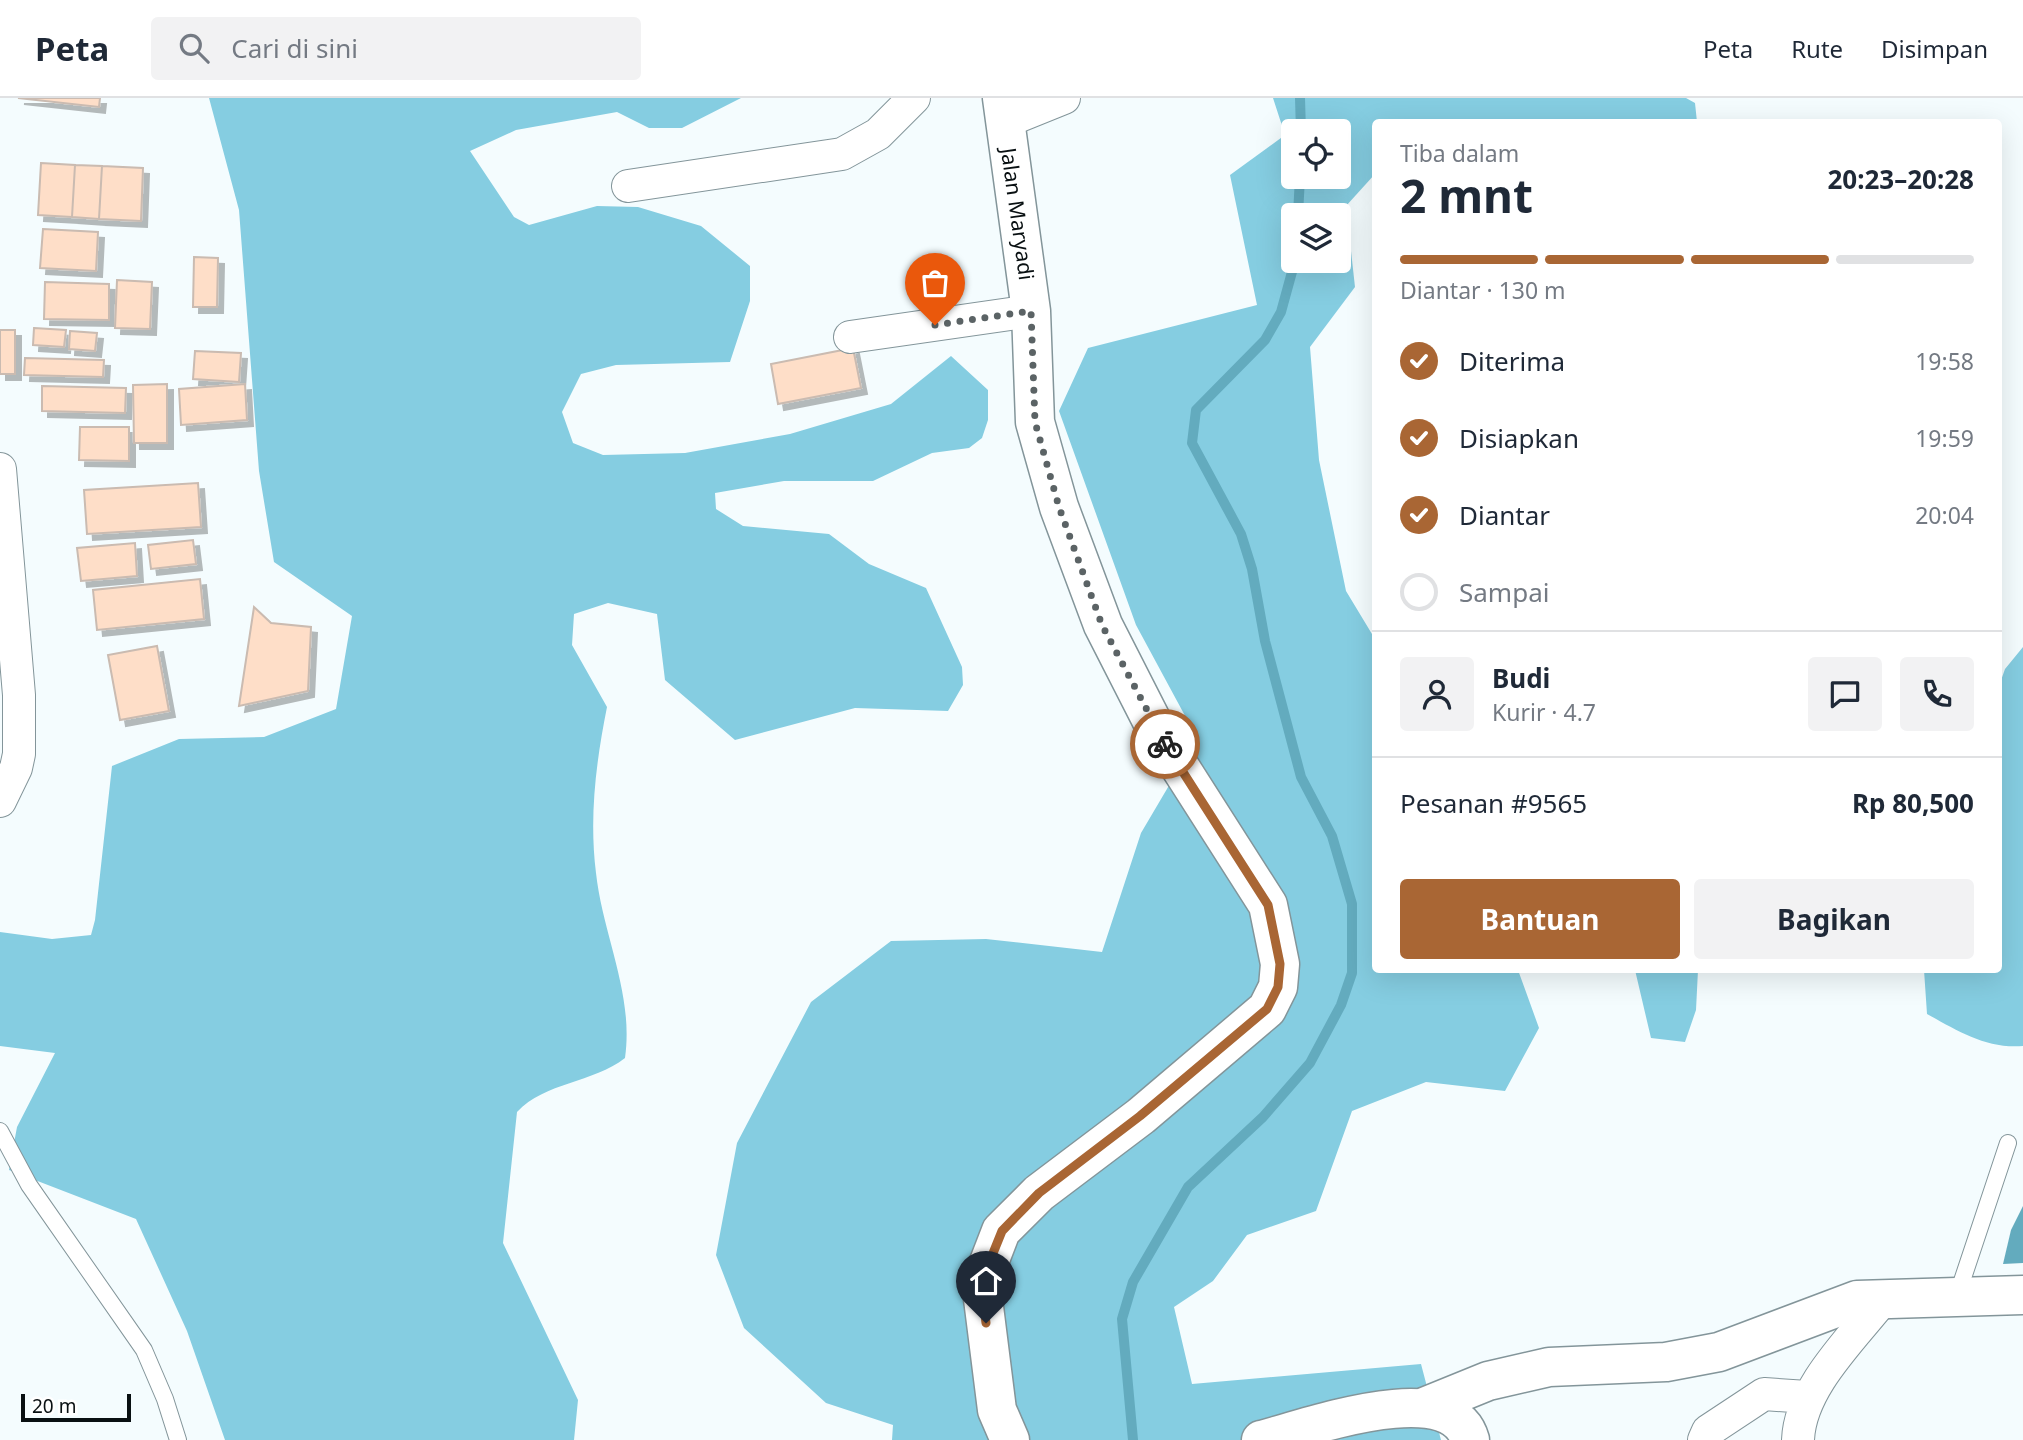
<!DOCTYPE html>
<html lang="id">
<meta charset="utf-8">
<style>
body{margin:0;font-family:"Noto Sans",sans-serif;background:#f2f2f3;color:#1f2937;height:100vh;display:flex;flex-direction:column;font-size:26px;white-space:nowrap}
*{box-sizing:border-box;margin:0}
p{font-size:23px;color:#747a83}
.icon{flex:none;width:38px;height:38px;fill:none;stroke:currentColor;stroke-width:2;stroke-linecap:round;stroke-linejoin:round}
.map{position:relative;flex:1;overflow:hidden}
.side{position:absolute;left:1372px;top:21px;width:630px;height:854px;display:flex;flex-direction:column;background:#fff;border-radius:7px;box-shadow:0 7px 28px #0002}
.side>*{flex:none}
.buttons{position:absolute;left:1281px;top:21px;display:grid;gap:14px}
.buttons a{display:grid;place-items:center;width:70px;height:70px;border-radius:7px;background:#fff;box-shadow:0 7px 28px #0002;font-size:35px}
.scale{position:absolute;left:21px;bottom:18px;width:110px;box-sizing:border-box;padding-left:7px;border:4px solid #091012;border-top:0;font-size:19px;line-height:24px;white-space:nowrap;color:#091012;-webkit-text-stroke:5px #fff;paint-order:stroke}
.pin{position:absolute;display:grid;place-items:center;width:60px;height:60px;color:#fff;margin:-72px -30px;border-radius:50% 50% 50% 0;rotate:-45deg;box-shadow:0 0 7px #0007}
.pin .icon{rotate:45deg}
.courier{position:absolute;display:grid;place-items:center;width:70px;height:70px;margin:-35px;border:5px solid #a96634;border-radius:50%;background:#fff;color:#222;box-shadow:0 2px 9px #0007}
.summary em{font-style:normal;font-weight:700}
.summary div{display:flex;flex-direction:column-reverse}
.summary{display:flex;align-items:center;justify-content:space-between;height:119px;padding:0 28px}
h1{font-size:46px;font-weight:700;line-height:52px}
.bar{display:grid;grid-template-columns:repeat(4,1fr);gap:10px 7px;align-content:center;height:84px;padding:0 28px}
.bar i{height:9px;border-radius:5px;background:#e0e1e3}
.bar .on{background:#a96634}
.bar p{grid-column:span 4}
.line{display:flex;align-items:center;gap:18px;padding:0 28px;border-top:2px solid #e0e1e3}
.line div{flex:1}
.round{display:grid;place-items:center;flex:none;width:74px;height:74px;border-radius:7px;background:#f2f2f3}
ol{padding:0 28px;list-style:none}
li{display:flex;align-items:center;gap:21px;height:77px}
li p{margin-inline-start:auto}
li .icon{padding:7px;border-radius:50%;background:#a96634;color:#fff;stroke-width:4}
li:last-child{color:#747a83}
li i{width:38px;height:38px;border:4px solid #e0e1e3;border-radius:50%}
.button{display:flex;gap:14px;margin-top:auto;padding:14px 28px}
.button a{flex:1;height:80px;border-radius:7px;background:#a96634;color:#fff;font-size:28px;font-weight:700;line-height:80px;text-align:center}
.button a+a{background:#f2f2f3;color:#1f2937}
header{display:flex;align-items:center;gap:42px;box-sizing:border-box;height:98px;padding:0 35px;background:#fff;border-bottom:2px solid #e0e1e3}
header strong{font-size:33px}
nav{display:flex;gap:38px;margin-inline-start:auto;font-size:24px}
.search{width:490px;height:63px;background:#f2f2f3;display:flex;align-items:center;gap:18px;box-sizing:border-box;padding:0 24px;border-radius:7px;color:#747a83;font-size:26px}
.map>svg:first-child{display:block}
.forest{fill:#85cde1;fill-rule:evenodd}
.water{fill:#63abbe}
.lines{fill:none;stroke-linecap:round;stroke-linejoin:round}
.stream{stroke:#63abbe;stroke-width:10}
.building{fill:#fedec8;stroke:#cabbb1;stroke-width:2;filter:url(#shadow)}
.lane-casing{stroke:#83959a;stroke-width:18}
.street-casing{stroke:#83959a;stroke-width:34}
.secondary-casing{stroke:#83959a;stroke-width:41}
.lane{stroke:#fff;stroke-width:16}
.street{stroke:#fff;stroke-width:32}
.secondary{stroke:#fff;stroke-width:38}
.done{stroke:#5b6365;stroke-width:7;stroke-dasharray:0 12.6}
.route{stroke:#a96634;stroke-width:9}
.labels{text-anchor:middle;stroke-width:6;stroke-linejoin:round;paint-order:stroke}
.street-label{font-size:21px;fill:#091012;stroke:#fff}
</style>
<header>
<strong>Peta</strong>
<div class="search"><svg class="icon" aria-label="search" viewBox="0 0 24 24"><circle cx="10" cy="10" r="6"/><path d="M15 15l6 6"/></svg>Cari di sini</div>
<nav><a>Peta</a><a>Rute</a><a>Disimpan</a></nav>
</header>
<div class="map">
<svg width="2023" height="1342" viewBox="0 0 2023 1342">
<defs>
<filter id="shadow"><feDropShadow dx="6" dy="6" stdDeviation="0" flood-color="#0004"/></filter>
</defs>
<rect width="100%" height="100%" fill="#f4fcfe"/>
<path class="forest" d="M209 0H741L682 30H649L617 14 516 32 470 53 514 119 529 127 597 108 638 109 701 128 750 168V203L730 264 616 267 581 276 562 314 573 345 603 357 685 355 790 336 891 306 951 258 988 292V322L982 340 969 350 932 355 873 383H784L715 395 716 411 743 428 829 436 869 466 926 490 962 569 963 587 948 613 855 610 735 642 665 582 657 516 608 505 574 516 572 547 607 609C596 664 589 719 596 775 603 838 634 896 625 960 593 985 545 984 517 1014L503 1145 578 1302 574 1342H225L187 1233 136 1121 9 1072 17 1029 55 955 0 948V834L52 841 91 837 95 822 112 668 179 641 264 639 336 611 352 518 274 464 259 373 239 112Z
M1273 0H1686L1695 5 1697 24H1376L1375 76 1346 108 1355 189 1310 249 1319 362 1346 493 1375 541 1376 872H1518L1539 930 1505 993 1426 984 1352 1013 1316 1113 1247 1137 1213 1183 1174 1209 1192 1286 1421 1266 1441 1342H892L893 1327 826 1305 744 1230 716 1157 737 1045 811 904 891 843 986 841 1102 854 1141 735 1197 640 1136 527 1059 313 1088 250 1257 207 1230 77 1285 37ZM1293 33H1339V79H1293ZM1293 117H1339V163H1293Z
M2023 549V948C1986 951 1958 933 1927 916L1924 872H1998L1999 588 2005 571Z
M1635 872H1698L1696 912 1685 944 1651 940Z"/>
<path class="water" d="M2023 1108V1165L2003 1166 2011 1132Z"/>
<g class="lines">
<path class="stream" d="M1300 0 1301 33
M1298 117 1300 79
M1133 1342 1122 1221 1133 1184 1188 1089 1263 1019 1310 965 1341 907 1352 875V806L1332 738 1301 679 1265 543 1252 471 1241 436 1192 345 1196 312 1265 242 1281 214 1295 163"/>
</g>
<path class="building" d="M18 0H100L99 9Z
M41 65 75 67 72 119 38 117Z
M75 67 102 68 99 121 72 119Z
M102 68 143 70 141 123 99 121Z
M43 131 98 134 96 173 40 170Z
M194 159 218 160 217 209H193Z
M117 182 152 184 150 231 115 230Z
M45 184 109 186V222L44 221Z
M34 230 66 232 64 249 33 247Z
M0 232H15V276H0Z
M70 233 97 235 95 253 69 251Z
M853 250 861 290 778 306 771 266Z
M195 253 241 255 239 284 193 281Z
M25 260 104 262 103 279 24 277Z
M167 286V345H134L133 287Z
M245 286 247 322 181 327 179 291Z
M42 288 126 290 125 315 42 313Z
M80 329H129V363L79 362Z
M198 385 201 429 87 436 84 392Z
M193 442 196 466 151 471 148 447Z
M135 445 137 478 81 483 77 450Z
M200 481 204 521 97 532 93 492Z
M254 509 271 525 311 529 308 593 239 608Z
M157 548 169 613 120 622 108 557Z"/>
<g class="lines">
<g class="lane-casing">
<path id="lane" d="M0 1033 29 1087 144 1252 165 1301 178 1342
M1957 1198 2008 1045"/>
</g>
<g class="street-casing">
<path id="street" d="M1004 21H1012L1064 0
M628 88 842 56 878 36 914 0
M850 239 1031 213
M0 371 19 597V656L16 670 0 703
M1704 1342 1708 1333 1764 1296 1807 1299
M1798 1342C1800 1289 1852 1241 1884 1200"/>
</g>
<g class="secondary-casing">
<path id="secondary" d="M1002 0 1031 213 1035 324 1059 409 1103 527 1157 633 1268 807 1280 866 1278 889 1267 911 1141 1018 1039 1095 1001 1133 981 1185 997 1312 1010 1342
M1424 1309 1488 1283 1549 1269 1666 1264 1719 1254 1857 1202 2023 1197
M1261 1342C1305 1331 1452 1276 1470 1342"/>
</g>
<use href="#lane" class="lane"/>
<use href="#street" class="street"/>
<use href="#secondary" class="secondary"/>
</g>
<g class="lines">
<path class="done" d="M935 227 1031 213 1035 324 1059 409 1102 527 1165 646"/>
<path class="route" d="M986 1225 981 1185 1002 1133 1039 1095 1140 1018 1267 911 1278 889 1280 866 1268 807 1165 646"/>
</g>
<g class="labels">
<g class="street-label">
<text transform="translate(1017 116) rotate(82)" y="7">Jalan Maryadi</text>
</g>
</g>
</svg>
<div class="buttons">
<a><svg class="icon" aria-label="locate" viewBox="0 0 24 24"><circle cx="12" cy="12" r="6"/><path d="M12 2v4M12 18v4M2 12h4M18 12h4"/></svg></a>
<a><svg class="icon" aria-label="layers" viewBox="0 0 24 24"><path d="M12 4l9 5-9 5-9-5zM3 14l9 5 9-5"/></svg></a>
</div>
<div class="scale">20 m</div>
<div class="pin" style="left:935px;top:227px;background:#ea580c"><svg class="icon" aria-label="bag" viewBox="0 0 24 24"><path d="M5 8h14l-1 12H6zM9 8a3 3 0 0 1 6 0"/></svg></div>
<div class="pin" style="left:986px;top:1225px;background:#1f2937"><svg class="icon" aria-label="home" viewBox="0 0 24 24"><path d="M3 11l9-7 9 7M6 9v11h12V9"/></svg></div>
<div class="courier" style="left:1165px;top:646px"><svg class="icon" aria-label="bike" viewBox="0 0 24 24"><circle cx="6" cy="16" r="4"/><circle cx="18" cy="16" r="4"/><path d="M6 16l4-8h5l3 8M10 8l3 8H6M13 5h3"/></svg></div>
<section class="side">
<div class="summary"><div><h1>2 mnt</h1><p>Tiba dalam</p></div><em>20:23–20:28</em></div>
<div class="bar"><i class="on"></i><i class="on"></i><i class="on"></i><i></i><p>Diantar · 130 m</p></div>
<ol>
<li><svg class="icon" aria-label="check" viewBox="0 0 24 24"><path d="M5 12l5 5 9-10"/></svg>Diterima<p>19:58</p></li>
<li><svg class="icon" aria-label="check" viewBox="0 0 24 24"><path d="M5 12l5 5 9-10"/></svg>Disiapkan<p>19:59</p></li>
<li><svg class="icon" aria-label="check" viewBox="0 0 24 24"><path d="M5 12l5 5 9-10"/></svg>Diantar<p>20:04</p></li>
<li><i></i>Sampai</li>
</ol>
<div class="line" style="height:126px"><a class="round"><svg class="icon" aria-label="person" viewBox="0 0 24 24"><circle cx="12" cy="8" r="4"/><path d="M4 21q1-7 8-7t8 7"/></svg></a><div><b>Budi</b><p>Kurir · 4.7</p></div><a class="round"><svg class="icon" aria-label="chat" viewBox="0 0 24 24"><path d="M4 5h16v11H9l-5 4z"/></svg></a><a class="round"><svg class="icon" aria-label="phone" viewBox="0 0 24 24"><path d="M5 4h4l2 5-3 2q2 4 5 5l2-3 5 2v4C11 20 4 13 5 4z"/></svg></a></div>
<div class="line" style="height:91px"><div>Pesanan #9565</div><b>Rp 80,500</b></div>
<div class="button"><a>Bantuan</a><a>Bagikan</a></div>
</section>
</div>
